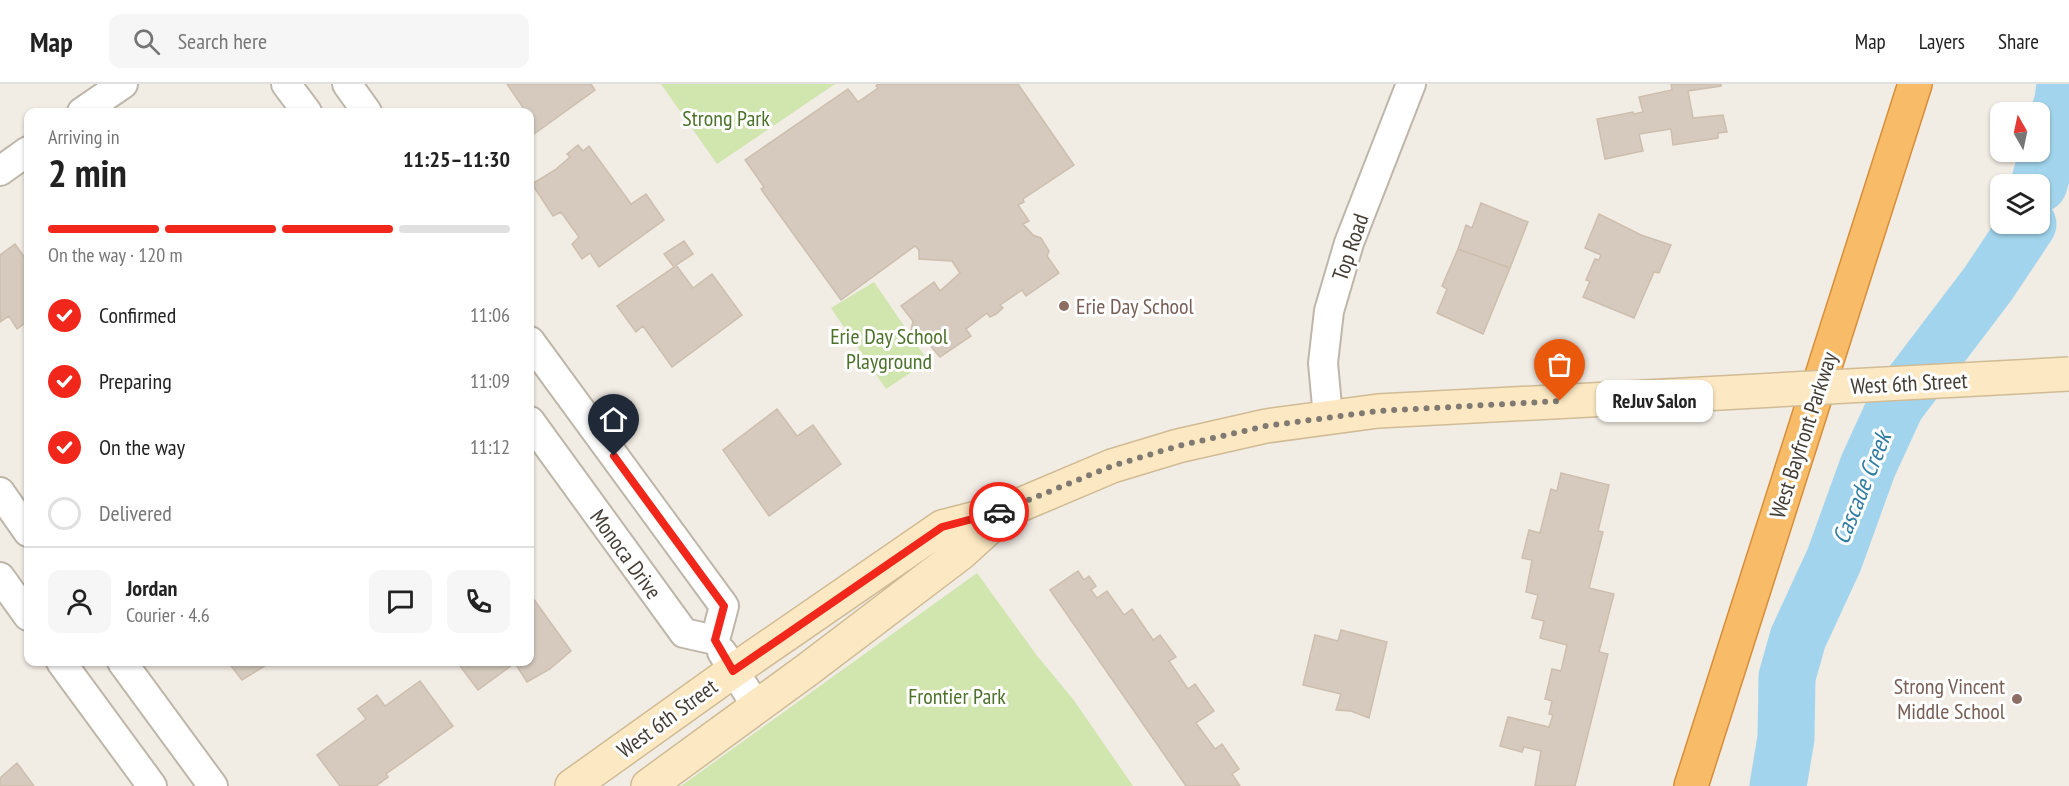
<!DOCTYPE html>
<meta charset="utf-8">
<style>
body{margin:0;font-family:"PT Sans Narrow",sans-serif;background:#f6f6f6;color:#222;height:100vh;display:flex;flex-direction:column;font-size:22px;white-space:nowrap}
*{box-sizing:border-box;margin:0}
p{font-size:20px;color:#767676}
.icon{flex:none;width:33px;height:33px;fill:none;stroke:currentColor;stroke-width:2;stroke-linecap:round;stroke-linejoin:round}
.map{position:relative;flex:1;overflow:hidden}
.panel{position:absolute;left:24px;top:24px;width:510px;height:558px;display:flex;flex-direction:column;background:#fff;border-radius:12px;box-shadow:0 2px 4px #0004}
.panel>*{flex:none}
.needle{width:39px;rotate:351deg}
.fabs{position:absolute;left:1990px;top:18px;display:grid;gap:12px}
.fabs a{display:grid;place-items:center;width:60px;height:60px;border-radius:12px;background:#fff;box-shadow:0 2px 4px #0004;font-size:30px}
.pin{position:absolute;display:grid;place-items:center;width:51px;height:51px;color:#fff;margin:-62px -26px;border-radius:50% 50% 50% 0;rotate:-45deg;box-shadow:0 0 6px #0007}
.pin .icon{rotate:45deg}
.courier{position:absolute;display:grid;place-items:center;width:60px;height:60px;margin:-30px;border:4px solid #f2271b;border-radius:50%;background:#fff;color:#222;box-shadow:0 2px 8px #0007}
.bubble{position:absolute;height:42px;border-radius:12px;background:#fff;box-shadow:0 2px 4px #0004;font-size:20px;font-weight:700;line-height:42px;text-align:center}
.overview em{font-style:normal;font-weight:700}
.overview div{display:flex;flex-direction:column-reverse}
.overview{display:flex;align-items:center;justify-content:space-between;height:102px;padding:0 24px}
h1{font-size:39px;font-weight:700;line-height:45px}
.bar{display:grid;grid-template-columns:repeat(4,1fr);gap:9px 6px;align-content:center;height:72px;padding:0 24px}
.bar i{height:8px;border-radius:4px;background:#e0e0e0}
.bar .on{background:#f2271b}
.bar p{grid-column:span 4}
.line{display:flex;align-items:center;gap:15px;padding:0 24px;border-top:2px solid #e0e0e0}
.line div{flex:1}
.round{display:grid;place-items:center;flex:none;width:63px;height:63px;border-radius:12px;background:#f6f6f6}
ol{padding:0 24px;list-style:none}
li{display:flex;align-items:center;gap:18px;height:66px}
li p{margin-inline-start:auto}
li .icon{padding:6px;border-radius:50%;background:#f2271b;color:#fff;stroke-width:4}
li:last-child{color:#767676}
li i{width:33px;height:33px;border:3px solid #e0e0e0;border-radius:50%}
header{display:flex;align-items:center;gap:36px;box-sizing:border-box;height:84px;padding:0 30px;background:#fff;border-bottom:2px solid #e0e0e0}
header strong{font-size:28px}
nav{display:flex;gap:33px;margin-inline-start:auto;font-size:21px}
.search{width:420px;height:54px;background:#f6f6f6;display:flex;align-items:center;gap:15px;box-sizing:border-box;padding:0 21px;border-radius:12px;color:#767676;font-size:22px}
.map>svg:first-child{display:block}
.green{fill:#d1e5ae}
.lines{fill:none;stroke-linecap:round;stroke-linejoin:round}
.river{stroke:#a2d5ed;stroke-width:57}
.building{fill:#d5cabd;stroke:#cdbeae;stroke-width:1.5}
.street-casing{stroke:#bfb6aa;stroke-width:32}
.secondary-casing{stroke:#d0bb95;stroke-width:36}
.highway-casing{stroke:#d78e39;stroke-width:36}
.street{stroke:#fff;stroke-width:28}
.secondary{stroke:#fce9c3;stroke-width:33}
.highway{stroke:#f8bb68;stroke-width:33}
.secondary-bridge-casing{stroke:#d0bb95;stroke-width:36;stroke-linecap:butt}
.secondary-bridge{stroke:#fce9c3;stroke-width:33}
.done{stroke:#807a72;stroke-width:6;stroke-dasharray:0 10.8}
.route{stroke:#f2271b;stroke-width:8}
.education-dot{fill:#8d6e63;stroke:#fff;stroke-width:2}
.labels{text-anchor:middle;stroke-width:6;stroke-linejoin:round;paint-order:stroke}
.park-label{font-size:22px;fill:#4c722a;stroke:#fff}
.street-label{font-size:22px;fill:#433c34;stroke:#fff}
.education-label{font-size:22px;fill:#785e54;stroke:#fff;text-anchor:start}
.water-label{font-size:24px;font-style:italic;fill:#307da2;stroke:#fff}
</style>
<header>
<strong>Map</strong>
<div class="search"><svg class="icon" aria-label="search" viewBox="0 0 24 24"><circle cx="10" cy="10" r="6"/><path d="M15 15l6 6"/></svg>Search here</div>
<nav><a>Map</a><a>Layers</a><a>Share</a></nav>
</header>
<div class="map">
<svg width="2069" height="702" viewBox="0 0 2069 702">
<rect width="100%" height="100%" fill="#f1ece4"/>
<path class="green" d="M661 0H835L717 80Z
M874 198 928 277 886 305 831 224Z
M977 489 1038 573 1073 615 1133 702H681Z"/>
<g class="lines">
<path class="river" d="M2039 100 2063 16 2065 0
M1778 702 1786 654 1787 593 1798 554 1834 476 1868 382 1896 321 1988 200 2028 140"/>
</g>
<path class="building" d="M507 0H591L595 6 534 50 530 44V28H519L524 25Z
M878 0H1018L1074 81 1023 115 1024 118 1018 121 1029 137 1023 140 1033 151 1041 154 1049 167 1047 172 1059 189 1026 212 1022 206 1000 221 1003 224 996 230 990 233 987 229 966 245 971 252 940 273 928 259H922L911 247 913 237 901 222 934 198 940 207 960 189 952 177 919 175V166L915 162 841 216 761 105 764 103 745 76 848 5 858 18 878 4 876 2Z
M1671 0H1721V2L1688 7 1693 34 1723 31 1727 48 1718 49V54L1673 61 1671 45 1639 50 1643 67 1605 75 1597 35 1633 28 1634 30 1643 28 1639 13 1672 6Z
M578 61 583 67 589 62 631 120 646 110 664 136 599 183 590 169 582 175 572 160 579 153 561 128 553 132 532 100 555 86 570 73 567 70Z
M1481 119 1528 138 1510 184 1458 165 1466 141 1472 144Z
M1599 130 1641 151 1671 161 1659 189 1654 188 1634 234 1583 213 1590 197 1586 196 1595 175 1599 176 1601 171 1585 164Z
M684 157 693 170 676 181 693 204 712 190 742 231 672 283 643 242 636 248 617 222 674 183 664 170Z
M15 160 28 178 26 181 28 183V237L17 245 9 232 0 238V171Z
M1458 165 1510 184 1483 250 1437 229 1447 205 1442 202Z
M777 325 797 352 813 341 841 380 769 432 723 366Z
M1561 389 1609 401 1598 447 1603 448 1589 504 1614 510 1599 568 1608 570 1575 702H1535L1541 667 1524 663 1522 668 1500 662 1508 633 1549 643 1553 631 1549 630 1552 617 1545 615 1552 585 1561 587 1567 561 1540 554 1544 537 1532 534 1538 511 1526 508 1532 476 1522 474 1529 446 1540 449 1551 405 1557 407Z
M1078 487 1084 496 1089 492 1096 502 1091 506 1097 514 1107 507 1124 531 1132 525 1153 556 1160 551 1176 573 1169 577 1188 605 1195 600 1214 627 1196 639 1215 665 1222 660 1239 685 1232 690 1240 702H1186L1050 506Z
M530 510 571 567 550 585 527 598 515 579 478 606 457 578H530Z
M1341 546 1387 558 1369 634 1351 627 1336 626 1341 610 1303 601 1315 551 1338 557Z
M228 578H271L242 596Z
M420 597 453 642 386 690 388 693 376 702H340L317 671 366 635 358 625 377 611 385 622Z
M17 679 34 702H0V694Z"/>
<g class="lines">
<g class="street-casing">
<path id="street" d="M286 0 307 28
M347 0 367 28
M82 28 123 0
M0 87 28 67
M530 257 724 522 715 556 684 549 530 337
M1328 333 1323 279 1329 227 1349 159 1411 0
M0 408 28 448
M0 493 28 532
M722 568 757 623
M61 578 152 702
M122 578 213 702"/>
</g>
<g class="secondary-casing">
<path id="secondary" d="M572 702 733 587 942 443 1008 426 1112 382 1178 362 1266 342 1378 327 1628 314
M648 702 807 586 961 469 1006 428"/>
</g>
<g class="highway-casing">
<path id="highway" d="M1691 702 1915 0"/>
</g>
<use href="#street" class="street"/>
<use href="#secondary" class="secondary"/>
<use href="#highway" class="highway"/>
<g class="secondary-bridge-casing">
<path id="secondary-bridge" d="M1628 314 2069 290"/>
</g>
<use href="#secondary-bridge" class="secondary-bridge"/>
</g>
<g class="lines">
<path class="done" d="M999 428 1112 382 1178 362 1266 342 1378 327 1560 317"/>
<path class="route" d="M614 372 724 522 715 556 733 587 942 443 999 428"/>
</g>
<g class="education-dot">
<circle cx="1064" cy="222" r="6"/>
<circle cx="2017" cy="615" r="6"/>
</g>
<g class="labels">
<g class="park-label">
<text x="726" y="42">Strong Park</text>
<text x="889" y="260">Erie Day School<tspan x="889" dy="25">Playground</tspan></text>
<text x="957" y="620">Frontier Park</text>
</g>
<g class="street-label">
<text transform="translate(1350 163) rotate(-71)" y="8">Top Road</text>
<text transform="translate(1909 299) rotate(-3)" y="8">West 6th Street</text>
<text transform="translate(1803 351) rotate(-72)" y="8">West Bayfront Parkway</text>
<text transform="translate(626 470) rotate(54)" y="8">Monoca Drive</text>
<text transform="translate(667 634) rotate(-36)" y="8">West 6th Street</text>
</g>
<g class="education-label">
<text x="1076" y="230">Erie Day School</text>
<text x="2005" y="610" text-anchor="end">Strong Vincent<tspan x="2005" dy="25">Middle School</tspan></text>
</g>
<g class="water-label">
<text transform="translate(1862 404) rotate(-68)" y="8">Cascade Creek</text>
</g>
</g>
</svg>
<div class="fabs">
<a><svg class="needle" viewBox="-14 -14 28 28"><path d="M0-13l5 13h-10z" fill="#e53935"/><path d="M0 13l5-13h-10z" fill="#767676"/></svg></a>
<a><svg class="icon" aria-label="layers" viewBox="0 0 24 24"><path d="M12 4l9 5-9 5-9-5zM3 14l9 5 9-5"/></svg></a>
</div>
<div class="pin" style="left:1560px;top:317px;background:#ea580c"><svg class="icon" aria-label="bag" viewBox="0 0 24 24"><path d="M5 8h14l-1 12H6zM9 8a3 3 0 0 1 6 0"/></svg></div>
<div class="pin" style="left:614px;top:372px;background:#1f2937"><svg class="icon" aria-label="home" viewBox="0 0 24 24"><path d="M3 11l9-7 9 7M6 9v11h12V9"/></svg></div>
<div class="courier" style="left:999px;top:428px"><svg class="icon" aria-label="car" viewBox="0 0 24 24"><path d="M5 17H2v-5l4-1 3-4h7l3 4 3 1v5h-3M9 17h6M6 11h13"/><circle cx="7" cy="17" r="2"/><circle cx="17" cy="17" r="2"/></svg></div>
<div class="bubble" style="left:1596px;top:296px;width:117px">ReJuv Salon</div>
<section class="panel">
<div class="overview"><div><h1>2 min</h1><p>Arriving in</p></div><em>11:25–11:30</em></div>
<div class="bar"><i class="on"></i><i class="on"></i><i class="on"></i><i></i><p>On the way · 120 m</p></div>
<ol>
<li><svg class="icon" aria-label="check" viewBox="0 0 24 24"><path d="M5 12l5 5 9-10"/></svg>Confirmed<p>11:06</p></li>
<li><svg class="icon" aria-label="check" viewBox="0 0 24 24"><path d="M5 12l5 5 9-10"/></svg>Preparing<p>11:09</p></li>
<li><svg class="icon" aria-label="check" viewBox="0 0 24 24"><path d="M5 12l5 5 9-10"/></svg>On the way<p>11:12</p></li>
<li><i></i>Delivered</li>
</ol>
<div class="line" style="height:108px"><a class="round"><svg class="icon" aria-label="person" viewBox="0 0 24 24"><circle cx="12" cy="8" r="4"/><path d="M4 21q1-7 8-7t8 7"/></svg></a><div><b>Jordan</b><p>Courier · 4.6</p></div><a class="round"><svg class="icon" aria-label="chat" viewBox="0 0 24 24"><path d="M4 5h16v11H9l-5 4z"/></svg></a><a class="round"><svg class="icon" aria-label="phone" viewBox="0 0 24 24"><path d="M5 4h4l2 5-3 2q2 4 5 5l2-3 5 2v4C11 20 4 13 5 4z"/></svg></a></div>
</section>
</div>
